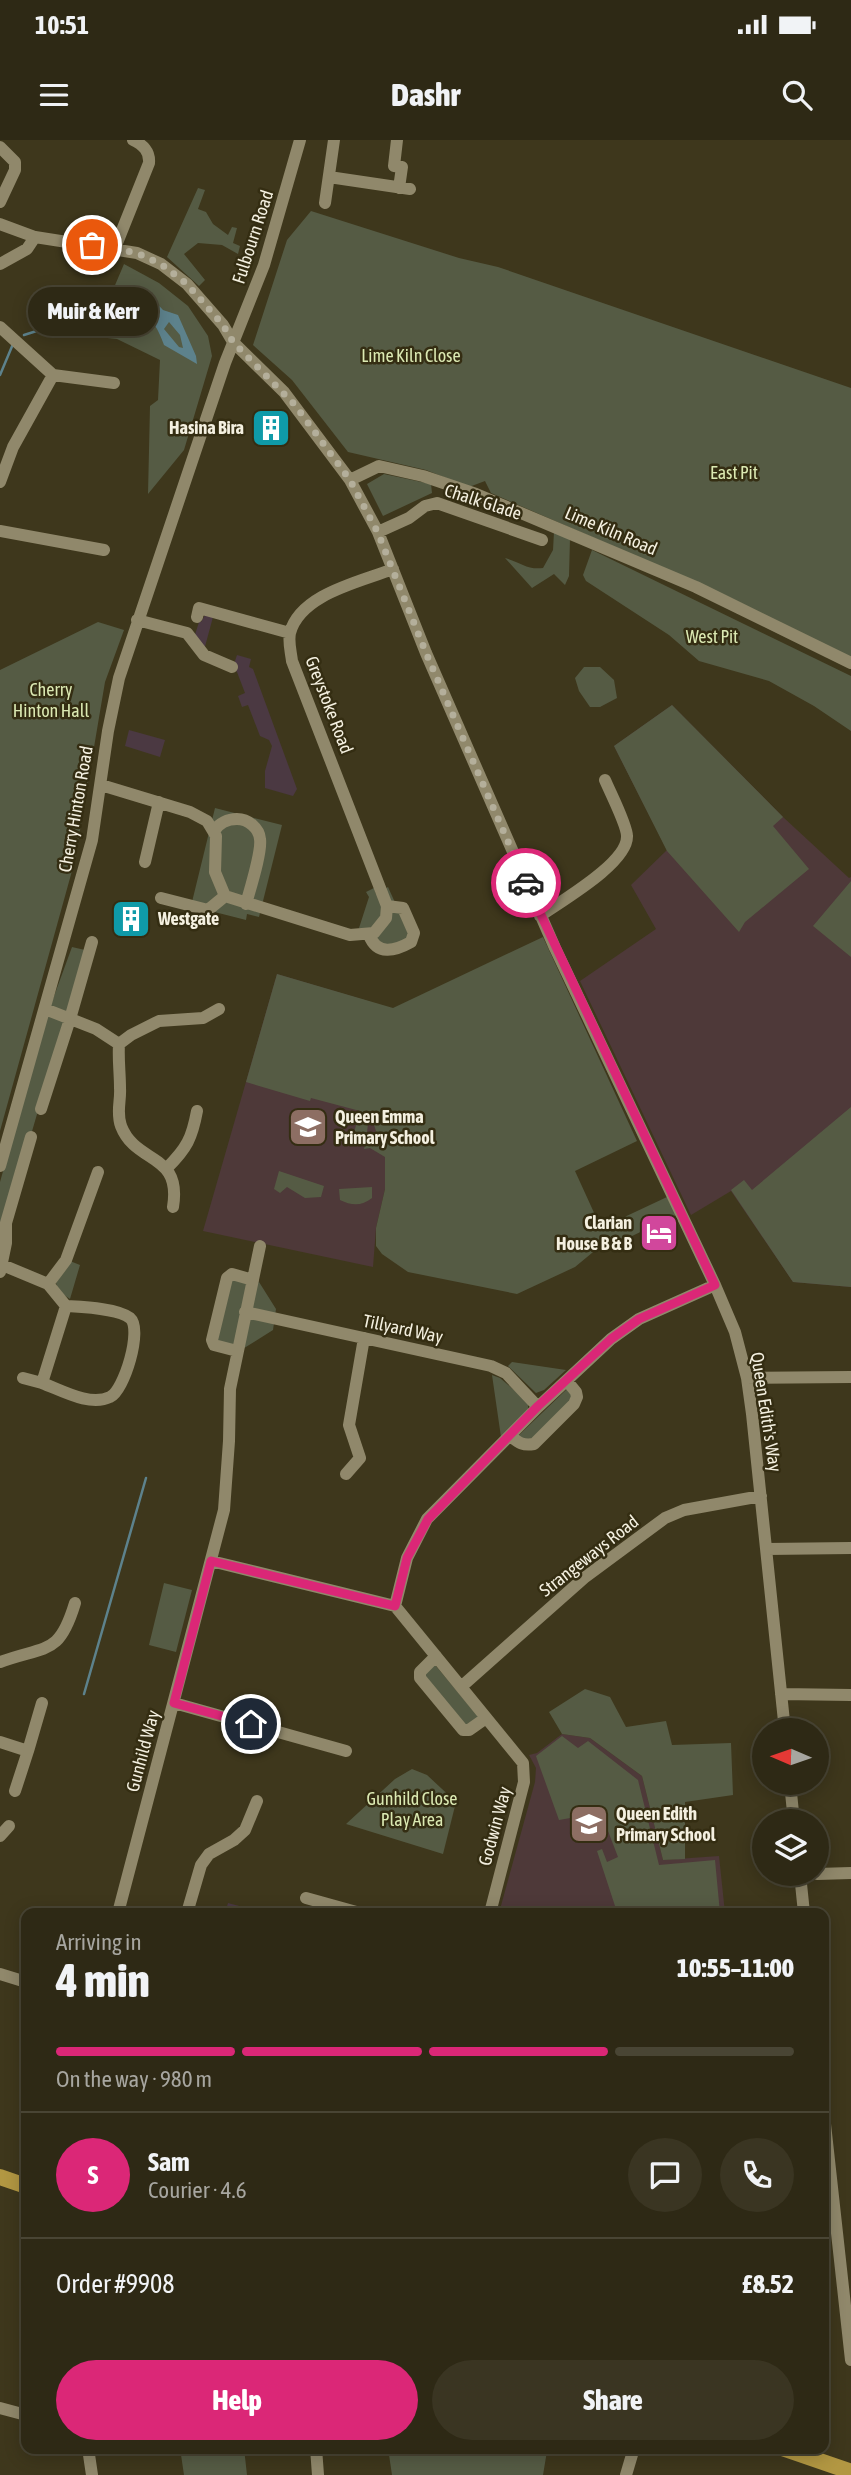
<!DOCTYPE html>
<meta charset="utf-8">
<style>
body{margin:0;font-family:"Asap Condensed",sans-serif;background:#3a3522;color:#f1f3f6;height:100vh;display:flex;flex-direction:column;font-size:26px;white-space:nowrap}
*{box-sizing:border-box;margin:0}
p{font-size:23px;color:#a7a6a0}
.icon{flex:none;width:38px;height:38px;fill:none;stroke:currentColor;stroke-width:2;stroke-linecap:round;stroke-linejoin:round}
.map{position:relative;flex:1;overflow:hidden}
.panel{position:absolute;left:21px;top:1768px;width:808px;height:546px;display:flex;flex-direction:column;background:#2e2915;border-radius:14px;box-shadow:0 4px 18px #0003,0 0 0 2px #494534}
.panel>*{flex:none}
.needle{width:46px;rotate:272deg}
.tools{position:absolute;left:752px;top:1578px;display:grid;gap:14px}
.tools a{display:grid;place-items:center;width:77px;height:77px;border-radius:50%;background:#2e2915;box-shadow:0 4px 18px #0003,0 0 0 2px #494534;font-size:35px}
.pin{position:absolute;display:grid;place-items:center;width:60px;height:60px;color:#fff;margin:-30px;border:4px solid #fff;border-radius:50%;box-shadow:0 2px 7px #0007}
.courier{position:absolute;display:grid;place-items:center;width:70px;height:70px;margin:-35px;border:5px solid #db2777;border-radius:50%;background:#fff;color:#222;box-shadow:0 2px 9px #0007}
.bubble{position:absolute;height:49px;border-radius:24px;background:#2e2915;box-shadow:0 4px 18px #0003,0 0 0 2px #494534;font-size:23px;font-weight:800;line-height:49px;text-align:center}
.summary em{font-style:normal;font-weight:800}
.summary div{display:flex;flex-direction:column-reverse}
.summary{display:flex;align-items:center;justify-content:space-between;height:119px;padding:0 35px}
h1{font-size:46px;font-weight:800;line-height:52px}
.bar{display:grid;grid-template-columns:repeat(4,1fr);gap:10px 7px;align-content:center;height:84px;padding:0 35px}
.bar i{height:9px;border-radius:5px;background:#494534}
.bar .on{background:#db2777}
.bar p{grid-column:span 4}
.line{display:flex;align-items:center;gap:18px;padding:0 35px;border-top:2px solid #494534}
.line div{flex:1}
.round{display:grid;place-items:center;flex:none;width:74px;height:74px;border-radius:37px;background:#3a3522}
.button{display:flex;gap:14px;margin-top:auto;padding:14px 35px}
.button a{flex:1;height:80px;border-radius:42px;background:#db2777;color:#fff;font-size:28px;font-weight:800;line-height:80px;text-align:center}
.button a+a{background:#3a3522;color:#f1f3f6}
.status{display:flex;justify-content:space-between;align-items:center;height:49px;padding:0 35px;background:#2e2915;direction:ltr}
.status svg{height:19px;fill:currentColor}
header{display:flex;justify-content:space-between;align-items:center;height:91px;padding:0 35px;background:#2e2915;font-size:32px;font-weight:800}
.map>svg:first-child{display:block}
.industrial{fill:#4b3942}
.education{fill:#4e3939}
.green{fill:#555b44}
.water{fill:#5d828c;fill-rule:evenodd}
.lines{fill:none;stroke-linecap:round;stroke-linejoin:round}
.stream{stroke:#5d828c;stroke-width:2.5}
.minor{stroke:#90886b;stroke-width:12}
.major{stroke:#b29742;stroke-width:16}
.done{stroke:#b4af9b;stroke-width:7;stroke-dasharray:0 12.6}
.route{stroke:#db2777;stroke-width:9}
.labels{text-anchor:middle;stroke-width:5;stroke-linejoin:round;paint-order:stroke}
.street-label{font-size:18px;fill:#f4f0e0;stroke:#342d12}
.park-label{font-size:18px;fill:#dbe9b2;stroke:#342d12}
.poi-label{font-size:18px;font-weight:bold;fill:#f4f0e0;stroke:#342d12;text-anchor:start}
</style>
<div class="status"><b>10:51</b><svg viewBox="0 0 49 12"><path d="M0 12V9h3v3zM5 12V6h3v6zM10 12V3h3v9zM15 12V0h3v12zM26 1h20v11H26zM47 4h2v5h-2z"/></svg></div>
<header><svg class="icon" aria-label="menu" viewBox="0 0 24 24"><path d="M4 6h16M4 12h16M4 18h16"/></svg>Dashr<svg class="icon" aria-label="search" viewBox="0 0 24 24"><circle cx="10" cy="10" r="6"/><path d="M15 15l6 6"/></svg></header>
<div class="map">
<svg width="851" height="2335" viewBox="0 0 851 2335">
<rect width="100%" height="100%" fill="#3e371c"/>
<path class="industrial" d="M205 475 213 477 203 514 193 501 199 482H201Z
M237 515 251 519 249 527 253 529 297 649 293 656 265 648V631L272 606 269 600 260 596 248 565 242 567 238 556 245 553 237 532 233 527Z
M129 590 165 600 160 617 125 606Z
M228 1763 265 1773H225Z"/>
<path class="education" d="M672 565 783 677 849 738 851 737V1147L793 1142 731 1051 691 1075 580 841 656 789 631 745 667 710 614 606Z
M277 834 371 862 385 1016V1049L376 1088 373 1127 203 1091Z
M562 1594 590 1598 642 1636 663 1720 719 1716 725 1773H499L535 1642 536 1628 529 1615 537 1613Z"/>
<path class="green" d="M198 48 205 50 198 69 206 72 213 84 228 95 232 87 237 88 233 103 240 106 238 114 222 105 198 103 184 114 205 140 199 146 167 117Z
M311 71 459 118 498 127 851 248V520L633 415 491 353 485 341 469 347 426 330 348 312 292 240 253 205 287 100Z
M124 124 159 143 188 166 208 196 212 216 184 310 148 354 150 266 158 260 160 220 117 199 60 193 66 176 107 164Z
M384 334 431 344 432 353 383 376 367 344Z
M554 392 570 399 569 436 565 445 554 434 532 448 505 418C520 422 527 430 543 428L553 410Z
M592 410 851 536V591L814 566 769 541 699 521 669 495 586 441 583 435Z
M98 482 124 490 105 542 75 720 0 991V530Z
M584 527H600L614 540 617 558 600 567H590L579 551 575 538Z
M672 565 783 677 773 686 809 729 745 782 739 792 667 711 614 606Z
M215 668 282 685 259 777 247 774 246 780 191 766Z
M851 741V817L813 786Z
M388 747 411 798 390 809 359 788 369 757 366 752 374 748 376 754Z
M543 797 637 1001 575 1031 601 1088 667 1057 676 1075 609 1107 604 1103 575 1127 517 1154 408 1132 382 1114 376 1106V1088L385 1049V1017L370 1008 364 1009 366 1002 362 997 367 995 373 997 376 991 374 985 368 984 367 992 353 996 360 971 311 958 310 961 246 942 277 834 393 868Z
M72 807 85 810 2 1094 0 1111V1042L46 878Z
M851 967V1147L793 1142 731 1050 744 1040 752 1050Z
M279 1031 324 1046 321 1057 305 1058 287 1047 280 1053 274 1049Z
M372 1047V1058C362 1066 352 1066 340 1060L339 1049Z
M70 1121 80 1125 70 1159 58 1151 56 1143Z
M232 1134 259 1142 276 1169 273 1190 241 1210 214 1206Z
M512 1222 566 1230 544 1250 536 1253 508 1226Z
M492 1235 500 1238 528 1262V1270L501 1297Z
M568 1248 574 1256 536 1298 525 1303 518 1296Z
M164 1443 192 1450 176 1512 149 1505Z
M431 1520 482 1581 469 1590 420 1539Z
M585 1549 610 1557 626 1587 666 1581 672 1605 731 1603 733 1655 685 1662V1719L663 1720 642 1636 590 1598 562 1594 549 1572Z
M562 1596 578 1608 588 1601 638 1640 659 1725 715 1720 720 1773H633L623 1767 616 1769 597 1711 602 1709 607 1722 618 1717 608 1691 592 1697 589 1690 600 1685 594 1669 576 1677 559 1680 537 1619 536 1616Z
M412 1629 427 1635 456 1662 443 1714 346 1684 395 1639Z
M180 2308H244L247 2335H184Z
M388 2308H540L547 2311 543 2335H392Z"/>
<path class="water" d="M137 154 144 158 150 156 163 170 178 175 196 216 197 224 164 205C157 185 150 174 128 171V166L134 161ZM169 182 180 195 183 208 179 207 164 189Z"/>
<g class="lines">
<path class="stream" d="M24 195 46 188 97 183 128 171
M0 235 13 204
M84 1554 146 1338"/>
<path class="minor" d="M397 0 394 26 402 27 399 48
M0 7 15 22V30L0 62
M329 37 410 49
M325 63 334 0
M0 84 35 97 137 113 161 124 187 144 223 185 233 202 284 252 350 340 378 392 426 513 555 808 715 1145 735 1192 747 1238 752 1274 785 1591
M115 108 149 23C150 11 143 5 133 0
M0 124 27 109 35 97
M0 187 53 235 13 307 0 342
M53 235 114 243
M350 340 379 326 423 336 476 354 696 447 851 523
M0 391 104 410
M378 392 409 378 425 366 437 363 542 400
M197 477 199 468 290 493
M137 480 187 493 204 515 232 527
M101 645 190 672 207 681 216 696 215 732 225 756 350 795 374 793 386 778 387 766 292 521C291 512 288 502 290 493 300 454 360 442 393 429
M214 691C219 683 228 679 237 679 248 679 259 688 260 699 262 712 250 749 246 764
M145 722 159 662
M161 758 208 770 225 756
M540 776C561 761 628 723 627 696 627 685 610 652 605 640
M369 795C377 816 395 811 411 802L414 793 403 768 387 766
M45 869 96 889 119 904C118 919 120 933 120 948 121 961 116 972 121 986 136 1025 182 1012 173 1067
M119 904 131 895 159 881 203 878 219 869
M41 969 70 879 92 802
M0 1026 92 700 108 591 119 538 225 223 264 125 300 0
M167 1028C187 1008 192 998 197 971
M0 1124 48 1144 66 1166C82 1167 117 1168 130 1178 143 1189 124 1251 110 1257 90 1267 61 1250 42 1243L66 1166
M0 1132 6 1103V1083L31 997
M48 1144 66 1120 98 1032
M245 1172 491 1226 506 1233 538 1267
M237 1211 214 1205 212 1200 227 1138 232 1134 253 1140
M23 1238 42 1243
M747 1238 851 1237
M510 1296C519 1303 523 1306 534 1304L574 1264 577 1257 576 1252 567 1241
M346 1334 360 1318 349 1285 364 1198
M767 1409 851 1408
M211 1421 395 1466 523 1623 524 1642 490 1773
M395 1466 407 1418 427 1379 538 1267 611 1199 639 1179 715 1145
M436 1516 420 1532V1538L463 1590H469L486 1578
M0 1522C47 1505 59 1516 75 1463
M461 1547 584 1438 665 1378 684 1370 761 1356
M781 1554 851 1555
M174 1563 346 1611
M0 1602 28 1611 42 1563
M790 1643 794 1682
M15 1651 28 1611
M0 1696 9 1686
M800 1734 804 1773
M817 1734 851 1733
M306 1758 360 1773
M118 1773 224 1370 229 1301 230 1249 260 1106
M187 1773 201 1725 209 1714 234 1700 245 1690 257 1661
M0 1834 26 1842
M824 1975 851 2220
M0 2268 26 2275
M88 2308 92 2335
M316 2308 318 2335
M626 2335 634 2308"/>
<path class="major" d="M0 2037 26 2046
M782 2308 849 2331"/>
</g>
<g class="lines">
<path class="done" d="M92 105 137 113 161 124 187 144 223 185 233 202 295 265 350 340 378 393 426 513 526 743"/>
<path class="route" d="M251 1584 174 1563 211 1421 395 1466 407 1418 428 1379 538 1266 611 1199 639 1179 715 1145 526 743"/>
</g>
<defs>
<g id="building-square" transform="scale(2.0125)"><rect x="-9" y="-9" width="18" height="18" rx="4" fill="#0f9aa8" stroke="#342d12"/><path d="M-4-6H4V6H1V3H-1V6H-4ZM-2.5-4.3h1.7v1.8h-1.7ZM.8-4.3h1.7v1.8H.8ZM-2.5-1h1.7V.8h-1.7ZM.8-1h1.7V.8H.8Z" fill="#fff"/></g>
<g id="school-square" transform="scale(2.0125)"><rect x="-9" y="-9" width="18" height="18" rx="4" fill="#8d6e63" stroke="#342d12"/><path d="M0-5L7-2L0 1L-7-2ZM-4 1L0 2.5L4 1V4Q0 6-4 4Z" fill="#fff"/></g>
<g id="hotel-square" transform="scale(2.0125)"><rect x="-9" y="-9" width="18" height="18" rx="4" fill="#d1479c" stroke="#342d12"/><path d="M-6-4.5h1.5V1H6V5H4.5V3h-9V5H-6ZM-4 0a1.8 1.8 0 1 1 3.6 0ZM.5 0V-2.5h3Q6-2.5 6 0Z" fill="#fff"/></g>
</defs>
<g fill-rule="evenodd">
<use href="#building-square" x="271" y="288"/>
<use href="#building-square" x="131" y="779"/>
<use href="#school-square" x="308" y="987"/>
<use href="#hotel-square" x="659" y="1093"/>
<use href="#school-square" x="589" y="1684"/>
</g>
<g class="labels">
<g class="street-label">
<text transform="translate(253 97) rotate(-72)" y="6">Fulbourn Road</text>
<text transform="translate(483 362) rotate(18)" y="6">Chalk Glade</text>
<text transform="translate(611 391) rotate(23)" y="6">Lime Kiln Road</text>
<text transform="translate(329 565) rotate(69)" y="6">Greystoke Road</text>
<text transform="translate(76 669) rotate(-80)" y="6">Cherry Hinton Road</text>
<text transform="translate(403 1189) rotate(12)" y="6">Tillyard Way</text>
<text transform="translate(766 1272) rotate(81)" y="6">Queen Edith's Way</text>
<text transform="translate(589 1416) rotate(-38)" y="6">Strangeways Road</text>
<text transform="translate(143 1611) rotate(-75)" y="6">Gunhild Way</text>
<text transform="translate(495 1686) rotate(-75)" y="6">Godwin Way</text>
</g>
<g class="park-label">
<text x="411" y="222">Lime Kiln Close</text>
<text x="734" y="339">East Pit</text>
<text x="712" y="503">West Pit</text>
<text x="51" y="556">Cherry<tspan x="51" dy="21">Hinton Hall</tspan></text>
<text x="412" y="1665">Gunhild Close<tspan x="412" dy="21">Play Area</tspan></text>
</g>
<g class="poi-label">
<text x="244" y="294" text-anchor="end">Hasina Bira</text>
<text x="158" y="785">Westgate</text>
<text x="335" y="983">Queen Emma<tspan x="335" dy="21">Primary School</tspan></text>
<text x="632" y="1089" text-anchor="end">Clarian<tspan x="632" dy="21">House B &amp; B</tspan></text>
<text x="616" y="1680">Queen Edith<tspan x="616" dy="21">Primary School</tspan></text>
</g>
</g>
</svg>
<div class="tools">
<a><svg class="needle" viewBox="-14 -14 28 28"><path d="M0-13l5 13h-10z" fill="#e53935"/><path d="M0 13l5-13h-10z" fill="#a7a6a0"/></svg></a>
<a><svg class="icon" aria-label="layers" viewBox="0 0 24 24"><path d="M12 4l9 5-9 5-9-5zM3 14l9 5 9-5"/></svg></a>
</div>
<div class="pin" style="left:92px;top:105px;background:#ea580c"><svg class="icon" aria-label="bag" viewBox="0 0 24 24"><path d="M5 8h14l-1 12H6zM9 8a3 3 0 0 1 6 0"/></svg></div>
<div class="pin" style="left:251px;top:1584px;background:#1f2937"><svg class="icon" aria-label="home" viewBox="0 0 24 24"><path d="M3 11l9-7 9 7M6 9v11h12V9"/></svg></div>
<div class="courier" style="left:526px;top:743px"><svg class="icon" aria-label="car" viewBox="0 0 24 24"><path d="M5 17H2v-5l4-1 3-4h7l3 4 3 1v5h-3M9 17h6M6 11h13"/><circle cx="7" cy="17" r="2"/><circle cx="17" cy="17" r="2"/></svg></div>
<div class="bubble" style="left:28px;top:147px;width:130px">Muir &amp; Kerr</div>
<section class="panel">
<div class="summary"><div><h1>4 min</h1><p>Arriving in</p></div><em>10:55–11:00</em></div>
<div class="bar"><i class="on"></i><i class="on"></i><i class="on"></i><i></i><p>On the way · 980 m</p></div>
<div class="line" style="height:126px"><b class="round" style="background:#db2777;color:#fff">S</b><div><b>Sam</b><p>Courier · 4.6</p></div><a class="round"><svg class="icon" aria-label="chat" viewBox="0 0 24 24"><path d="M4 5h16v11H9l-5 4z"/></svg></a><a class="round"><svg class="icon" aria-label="phone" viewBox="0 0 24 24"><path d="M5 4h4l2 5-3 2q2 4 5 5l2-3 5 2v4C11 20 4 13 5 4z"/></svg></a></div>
<div class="line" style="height:91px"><div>Order #9908</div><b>£8.52</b></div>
<div class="button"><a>Help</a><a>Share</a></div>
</section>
</div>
